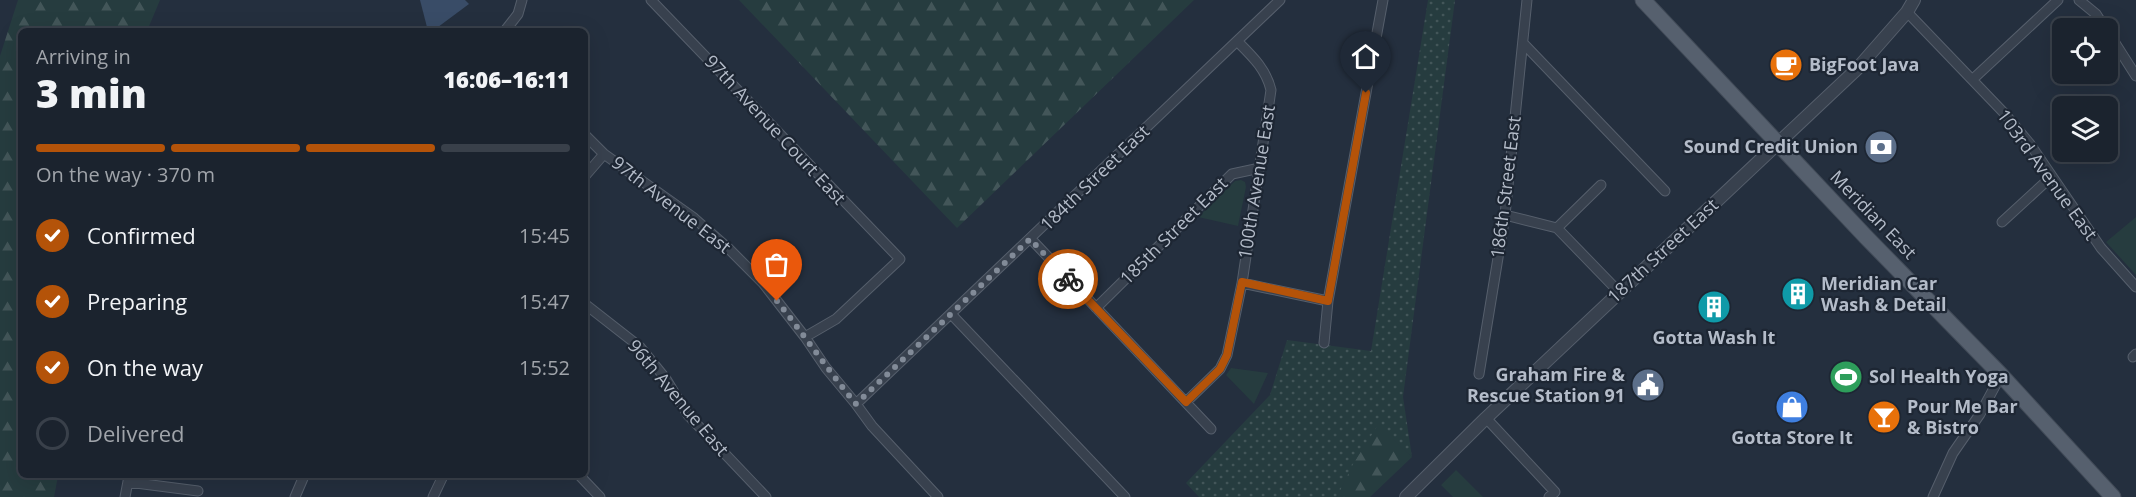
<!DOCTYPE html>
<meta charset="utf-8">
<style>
body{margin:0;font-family:"Open Sans",sans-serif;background:#282f3a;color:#f1f3f6;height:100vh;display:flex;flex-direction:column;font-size:22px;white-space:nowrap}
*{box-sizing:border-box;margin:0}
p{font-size:20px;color:#a0a4aa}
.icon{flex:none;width:33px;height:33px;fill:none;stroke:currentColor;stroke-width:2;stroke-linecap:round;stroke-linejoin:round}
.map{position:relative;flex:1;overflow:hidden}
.sheet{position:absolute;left:18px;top:28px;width:570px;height:450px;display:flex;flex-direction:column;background:#1b232e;border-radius:9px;box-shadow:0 6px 24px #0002,0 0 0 2px #39404a}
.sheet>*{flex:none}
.tools{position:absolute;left:2052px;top:18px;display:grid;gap:12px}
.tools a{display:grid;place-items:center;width:66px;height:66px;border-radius:9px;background:#1b232e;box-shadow:0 6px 24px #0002,0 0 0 2px #39404a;font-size:30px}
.pin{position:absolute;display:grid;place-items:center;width:51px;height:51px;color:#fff;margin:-62px -26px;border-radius:50% 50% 50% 0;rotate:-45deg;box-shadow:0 0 6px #0007}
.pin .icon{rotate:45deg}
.courier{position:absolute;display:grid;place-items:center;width:60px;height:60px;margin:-30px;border:4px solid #b45309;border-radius:50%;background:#fff;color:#222;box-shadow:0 2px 8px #0007}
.overview em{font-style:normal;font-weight:800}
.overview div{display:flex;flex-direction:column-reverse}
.overview{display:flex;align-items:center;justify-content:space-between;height:102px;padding:0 18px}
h1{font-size:39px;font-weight:800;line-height:45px}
.bar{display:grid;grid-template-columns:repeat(4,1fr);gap:9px 6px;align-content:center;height:72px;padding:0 18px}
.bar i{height:8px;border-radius:4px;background:#39404a}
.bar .on{background:#b45309}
.bar p{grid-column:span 4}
ol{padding:0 18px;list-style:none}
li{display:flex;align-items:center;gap:18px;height:66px}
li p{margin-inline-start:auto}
li .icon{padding:6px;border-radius:50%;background:#b45309;color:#fff;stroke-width:4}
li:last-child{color:#a0a4aa}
li i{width:33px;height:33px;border:3px solid #39404a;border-radius:50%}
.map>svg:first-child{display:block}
.grass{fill:url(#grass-dots)}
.forest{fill:url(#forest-firs)}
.green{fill:#263c3f}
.water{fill:#394c67}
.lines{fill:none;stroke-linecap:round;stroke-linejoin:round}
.minor-casing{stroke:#565f6c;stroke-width:11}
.tertiary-casing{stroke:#565f6c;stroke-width:14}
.primary-casing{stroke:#414a57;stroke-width:17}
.minor{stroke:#38414e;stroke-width:9}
.tertiary{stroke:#38414e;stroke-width:12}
.primary{stroke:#56606e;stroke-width:15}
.done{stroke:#828b98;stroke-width:6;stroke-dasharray:0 10.8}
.route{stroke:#b45309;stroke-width:8}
.labels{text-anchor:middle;stroke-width:4.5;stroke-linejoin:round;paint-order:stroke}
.poi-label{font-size:18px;font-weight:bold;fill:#b4bcc9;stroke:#1d2633;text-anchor:start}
.street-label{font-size:18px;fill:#b4bcc9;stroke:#1d2633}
</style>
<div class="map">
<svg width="2136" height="497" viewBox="0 0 2136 497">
<defs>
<pattern id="grass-dots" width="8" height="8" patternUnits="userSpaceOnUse" patternTransform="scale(1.5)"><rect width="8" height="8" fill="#263c3f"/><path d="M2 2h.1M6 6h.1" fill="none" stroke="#435659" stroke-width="1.8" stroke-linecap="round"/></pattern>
<pattern id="forest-firs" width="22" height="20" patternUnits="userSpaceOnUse" patternTransform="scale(1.5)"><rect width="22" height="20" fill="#263c3f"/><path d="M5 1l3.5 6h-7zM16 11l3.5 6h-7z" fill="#435659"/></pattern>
</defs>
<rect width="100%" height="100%" fill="#242f3e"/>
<path class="grass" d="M1428 0H1455L1403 397 1412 457 1378 426 1354 464 1337 497H1199L1186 483 1270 395 1287 340 1371 351Z"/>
<path class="forest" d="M18 0H160L147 31 21 32V476H58L54 497H0V56Z
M739 0H1194L957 228Z
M1378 425 1412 457 1370 497H1337L1353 464Z"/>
<path class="green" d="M1241 180 1245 182 1246 187 1238 226 1198 217 1235 181Z
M2136 217V275L2106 242Z
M1231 368 1268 373 1254 404 1226 375Z
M1456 470 1483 497H1453L1441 485Z"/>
<path class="water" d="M420 0H465L469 4 434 30 428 31Z"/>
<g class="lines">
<g class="minor-casing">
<path id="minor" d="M651 0 900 259 836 319 805 337
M2079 0 2096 14 2105 28
M1907 12 2005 114 2030 144 2101 248 2136 287
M504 32 518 14 522 0
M2108 32 2136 76
M1523 43 1665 191
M1973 79 2058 0
M585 135 604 154 694 218 728 248 763 283 805 337 826 368 856 404 872 426 938 497
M585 176 604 154
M1505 215 1557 228 1619 292
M2002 222 2051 177
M1557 228 1601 185
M1031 239 1211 429
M1242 283 1328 301
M585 304 640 347 666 379 688 415 766 497
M1096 308 1232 174 1260 168
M952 315 1125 497
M1324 343 1328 301 1383 0
M2133 357 2136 354
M1479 374 1505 215 1527 0
M1186 402 1220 369 1227 355 1242 283 1271 90C1266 69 1252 56 1237 41
M856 404 1280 0
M1486 418 1555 492 1549 497
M580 476 600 497
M128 482 198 491
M125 497 129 476
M295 497 304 476
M433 497 443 476
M1933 497 1953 453 1980 414 2001 375"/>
</g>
<g class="tertiary-casing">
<path id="tertiary" d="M1406 497 1486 418 1857 69 1907 12 1914 0"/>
</g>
<g class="primary-casing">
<path id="primary" d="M1643 0 1866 237 2001 375 2113 497"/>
</g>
<use href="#minor" class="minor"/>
<use href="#tertiary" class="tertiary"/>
<use href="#primary" class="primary"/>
</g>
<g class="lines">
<path class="done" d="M777 301C804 335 828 370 856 404L1030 239 1068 279"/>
<path class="route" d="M1068 279 1186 402 1220 369 1227 355 1242 282 1328 301 1366 93"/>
</g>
<defs>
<g id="cafe-disc" transform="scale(1.725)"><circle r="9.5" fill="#e8710a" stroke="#1d2633"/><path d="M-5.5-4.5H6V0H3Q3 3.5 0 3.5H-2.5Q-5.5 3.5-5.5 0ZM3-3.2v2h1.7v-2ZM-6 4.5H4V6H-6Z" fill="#fff"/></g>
<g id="bank-disc" transform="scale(1.725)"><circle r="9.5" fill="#5c6f8a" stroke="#1d2633"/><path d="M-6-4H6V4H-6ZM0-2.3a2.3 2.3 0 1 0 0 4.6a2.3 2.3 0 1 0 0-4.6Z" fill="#fff"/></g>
<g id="building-disc" transform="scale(1.725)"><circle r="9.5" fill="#0f9aa8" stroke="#1d2633"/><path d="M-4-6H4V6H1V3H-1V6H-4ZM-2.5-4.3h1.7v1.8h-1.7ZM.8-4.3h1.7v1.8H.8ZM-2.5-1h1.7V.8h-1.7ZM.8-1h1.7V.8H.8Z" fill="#fff"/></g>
<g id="stadium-disc" transform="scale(1.725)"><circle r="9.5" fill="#2e9e5b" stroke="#1d2633"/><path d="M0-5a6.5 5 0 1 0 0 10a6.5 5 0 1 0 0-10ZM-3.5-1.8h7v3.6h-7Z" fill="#fff"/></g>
<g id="civic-disc" transform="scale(1.725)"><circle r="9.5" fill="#5c6f8a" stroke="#1d2633"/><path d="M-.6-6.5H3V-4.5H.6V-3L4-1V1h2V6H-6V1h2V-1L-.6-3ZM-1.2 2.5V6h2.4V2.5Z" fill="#fff"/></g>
<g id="shop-disc" transform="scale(1.725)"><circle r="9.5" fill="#3f7fe0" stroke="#1d2633"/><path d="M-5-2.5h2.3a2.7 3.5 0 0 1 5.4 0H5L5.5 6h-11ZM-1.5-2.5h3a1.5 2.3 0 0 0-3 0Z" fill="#fff"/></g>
<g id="bar-disc" transform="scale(1.725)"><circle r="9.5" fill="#e8710a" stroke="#1d2633"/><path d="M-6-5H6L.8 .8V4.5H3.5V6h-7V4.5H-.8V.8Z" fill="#fff"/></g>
</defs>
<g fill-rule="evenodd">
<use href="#cafe-disc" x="1786" y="65"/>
<use href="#bank-disc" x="1881" y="147"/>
<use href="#building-disc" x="1798" y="294"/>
<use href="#building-disc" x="1714" y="307"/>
<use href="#stadium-disc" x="1846" y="377"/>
<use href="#civic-disc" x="1648" y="385"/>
<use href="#shop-disc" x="1792" y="407"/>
<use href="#bar-disc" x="1884" y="417"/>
</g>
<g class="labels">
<g class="poi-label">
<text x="1809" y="71">BigFoot Java</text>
<text x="1858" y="153" text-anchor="end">Sound Credit Union</text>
<text x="1821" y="290">Meridian Car<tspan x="1821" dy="21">Wash &amp; Detail</tspan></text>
<text x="1714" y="344" text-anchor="middle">Gotta Wash It</text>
<text x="1625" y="381" text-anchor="end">Graham Fire &amp;<tspan x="1625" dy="21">Rescue Station 91</tspan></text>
<text x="1869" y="383">Sol Health Yoga</text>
<text x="1907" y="413">Pour Me Bar<tspan x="1907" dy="21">&amp; Bistro</tspan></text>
<text x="1792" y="444" text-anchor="middle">Gotta Store It</text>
</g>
<g class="street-label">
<text transform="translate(775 130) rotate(47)" y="6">97th Avenue Court East</text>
<text transform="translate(2047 175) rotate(54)" y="6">103rd Avenue East</text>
<text transform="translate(1095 178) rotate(-44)" y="6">184th Street East</text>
<text transform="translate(1257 182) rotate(-81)" y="6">100th Avenue East</text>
<text transform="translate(1506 187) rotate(-83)" y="6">186th Street East</text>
<text transform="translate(671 205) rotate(38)" y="6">97th Avenue East</text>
<text transform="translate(1873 215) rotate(46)" y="6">Meridian East</text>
<text transform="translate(1174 231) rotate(-45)" y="6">185th Street East</text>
<text transform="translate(1663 251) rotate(-43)" y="6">187th Street East</text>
<text transform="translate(678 398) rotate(50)" y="6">96th Avenue East</text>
</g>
</g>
</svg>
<div class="tools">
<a><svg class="icon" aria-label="locate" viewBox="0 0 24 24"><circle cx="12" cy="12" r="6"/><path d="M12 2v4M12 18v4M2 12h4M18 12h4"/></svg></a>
<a><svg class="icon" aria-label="layers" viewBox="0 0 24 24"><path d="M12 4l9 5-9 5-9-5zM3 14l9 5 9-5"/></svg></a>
</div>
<div class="pin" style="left:777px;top:301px;background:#ea580c"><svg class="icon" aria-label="bag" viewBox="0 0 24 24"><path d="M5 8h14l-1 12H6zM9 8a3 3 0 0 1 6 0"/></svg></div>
<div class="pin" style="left:1366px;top:93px;background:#1f2937"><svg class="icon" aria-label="home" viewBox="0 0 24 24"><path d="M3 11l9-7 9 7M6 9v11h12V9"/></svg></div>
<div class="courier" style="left:1068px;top:279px"><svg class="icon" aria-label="bike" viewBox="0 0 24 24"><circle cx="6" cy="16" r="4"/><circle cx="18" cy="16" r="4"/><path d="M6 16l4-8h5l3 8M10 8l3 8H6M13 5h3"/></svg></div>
<section class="sheet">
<div class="overview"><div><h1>3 min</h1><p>Arriving in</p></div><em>16:06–16:11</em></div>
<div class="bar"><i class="on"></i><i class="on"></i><i class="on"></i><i></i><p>On the way · 370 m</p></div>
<ol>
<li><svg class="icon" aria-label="check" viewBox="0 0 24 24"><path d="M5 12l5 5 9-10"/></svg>Confirmed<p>15:45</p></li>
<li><svg class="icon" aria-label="check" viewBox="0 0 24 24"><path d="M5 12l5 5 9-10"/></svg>Preparing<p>15:47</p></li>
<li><svg class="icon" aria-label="check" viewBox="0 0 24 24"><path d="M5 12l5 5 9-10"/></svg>On the way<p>15:52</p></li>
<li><i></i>Delivered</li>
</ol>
</section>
</div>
